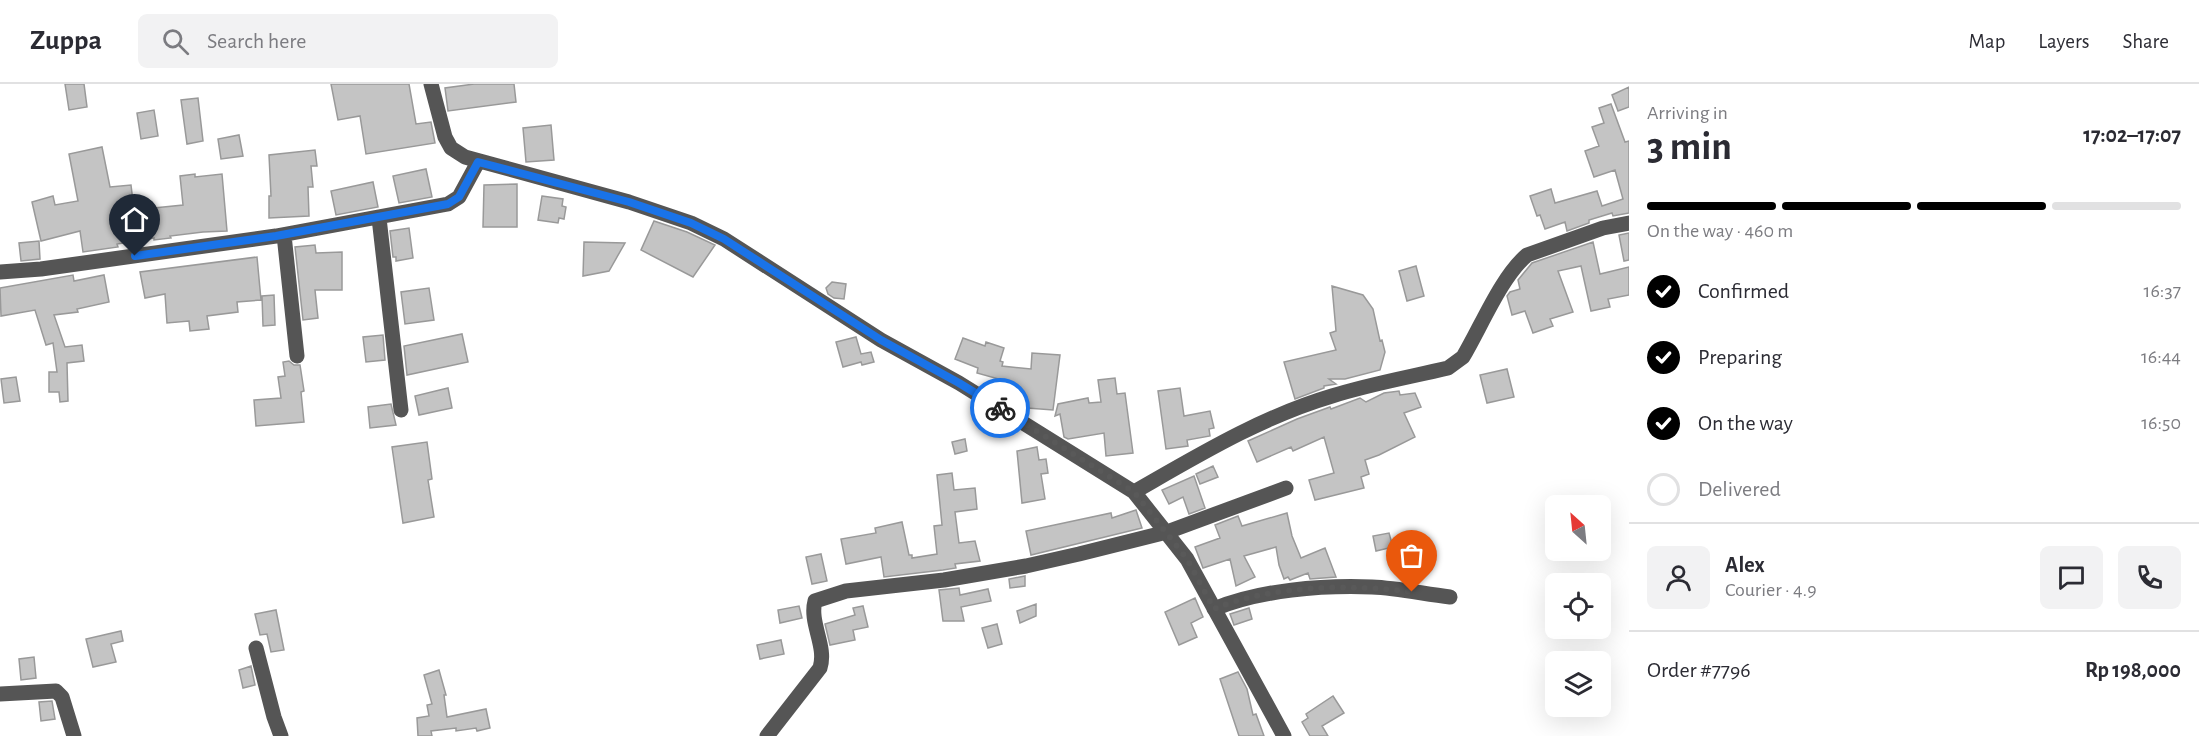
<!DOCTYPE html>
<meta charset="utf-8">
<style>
body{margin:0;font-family:"Alegreya Sans",sans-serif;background:#f2f2f3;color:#2b2b33;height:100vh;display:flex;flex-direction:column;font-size:22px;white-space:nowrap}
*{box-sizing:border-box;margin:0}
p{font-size:20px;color:#7c7c81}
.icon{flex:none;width:33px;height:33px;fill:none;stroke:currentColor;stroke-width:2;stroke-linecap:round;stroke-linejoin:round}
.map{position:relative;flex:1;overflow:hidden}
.panel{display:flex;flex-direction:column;background:#fff;width:570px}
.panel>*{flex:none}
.needle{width:39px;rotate:333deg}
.tools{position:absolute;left:1545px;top:411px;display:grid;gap:12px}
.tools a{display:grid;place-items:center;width:66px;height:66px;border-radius:9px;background:#fff;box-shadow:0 6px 24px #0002;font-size:30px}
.pin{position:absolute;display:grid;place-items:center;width:51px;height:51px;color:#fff;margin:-62px -26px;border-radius:50% 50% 50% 0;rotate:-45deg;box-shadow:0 0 6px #0007}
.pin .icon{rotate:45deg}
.courier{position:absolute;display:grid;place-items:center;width:60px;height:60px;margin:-30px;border:4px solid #1a73e8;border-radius:50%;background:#fff;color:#222;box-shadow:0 2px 8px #0007}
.summary em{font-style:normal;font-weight:600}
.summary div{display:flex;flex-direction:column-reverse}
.summary{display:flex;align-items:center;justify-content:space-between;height:102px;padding:0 18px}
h1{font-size:39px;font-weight:600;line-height:45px}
.bar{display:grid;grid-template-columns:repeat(4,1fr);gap:9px 6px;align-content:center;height:72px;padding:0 18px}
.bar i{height:8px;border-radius:4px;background:#e1e1e2}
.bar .selected{background:#000}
.bar p{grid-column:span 4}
.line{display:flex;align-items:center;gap:15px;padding:0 18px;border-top:2px solid #e1e1e2}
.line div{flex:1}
.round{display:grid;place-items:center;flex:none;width:63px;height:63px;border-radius:9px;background:#f2f2f3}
ol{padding:0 18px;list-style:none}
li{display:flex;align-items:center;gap:18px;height:66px}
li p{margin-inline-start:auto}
li .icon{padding:6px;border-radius:50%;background:#000;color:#fff;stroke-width:4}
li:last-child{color:#7c7c81}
li i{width:33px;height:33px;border:3px solid #e1e1e2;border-radius:50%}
header{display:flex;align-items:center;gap:36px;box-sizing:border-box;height:84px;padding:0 30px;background:#fff;border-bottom:2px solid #e1e1e2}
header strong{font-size:28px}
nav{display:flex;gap:33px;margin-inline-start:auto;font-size:21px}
.search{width:420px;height:54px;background:#f2f2f3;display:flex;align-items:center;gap:15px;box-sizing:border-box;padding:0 21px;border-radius:9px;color:#7c7c81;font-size:22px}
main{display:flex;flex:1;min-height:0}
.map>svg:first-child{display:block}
.building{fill:#c4c4c4;stroke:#999;stroke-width:1.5}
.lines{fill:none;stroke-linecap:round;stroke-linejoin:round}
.minor{stroke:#555;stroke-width:15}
.done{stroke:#595959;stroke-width:6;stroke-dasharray:0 10.8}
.route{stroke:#1a73e8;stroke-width:8}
</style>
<header>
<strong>Zuppa</strong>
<div class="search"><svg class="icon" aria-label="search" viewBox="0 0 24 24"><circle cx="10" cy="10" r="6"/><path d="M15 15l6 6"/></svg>Search here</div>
<nav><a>Map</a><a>Layers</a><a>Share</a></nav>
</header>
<main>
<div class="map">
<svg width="1629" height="652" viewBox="0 0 1629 652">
<rect width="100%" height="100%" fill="#fff"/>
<path class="building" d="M65 0H84L87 23 69 26Z
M331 0H409L416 40 431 38 435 59 366 70 360 32 338 36Z
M474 0H514L516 18 448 27 445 4Z
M1629 3V23L1618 27 1612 11Z
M198 14 203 57 187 60 181 16Z
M1611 20 1625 58 1629 57V129L1613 132 1612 129 1589 136V139L1567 147 1565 138 1545 145 1540 131 1537 132 1530 112 1551 105 1555 119 1597 107 1602 122 1623 115 1615 86 1594 93 1585 67 1599 62 1592 43 1604 39 1599 24Z
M154 26 158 52 141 55 137 29Z
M551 41 554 76 526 78 523 44Z
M239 51 243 72 221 75 218 55Z
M102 63 110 103 131 101 134 126 183 121 180 92 195 90V93L222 90 227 147 203 148 170 152 171 154 154 156V154L117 160 118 163 83 168 80 147 41 157 32 118 53 112 55 121 78 117 69 70Z
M315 66 317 82H311L313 103H308L309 132 269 134V112H271L269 71Z
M426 85 432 113 399 119 393 92Z
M373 98 378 123 336 131 331 107Z
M517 100V143H483L484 101Z
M542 112 563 115 562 122 566 123 564 135 559 134 558 139 538 136Z
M654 137 687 148 715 161 693 193 641 166Z
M409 144 413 174 396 177V173H393L390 147Z
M1629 149V176L1624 177 1619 151Z
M39 157 40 175 21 177 19 159Z
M584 158 625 159 609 187 583 192Z
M1593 158 1600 190 1629 183V211L1608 215 1610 223 1591 227 1581 182 1558 187 1573 228 1550 235 1553 242 1533 249 1525 227 1512 231 1507 212 1510 208 1520 205 1518 196 1532 179Z
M315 161 316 169 342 168V206H315L318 234 303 236 295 163Z
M257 173 261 216 237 218 238 228 207 232 209 245 190 247 189 237 167 239 165 210 145 214 140 188Z
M1416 182 1424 212 1407 217 1399 187Z
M73 191 74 197 104 191 109 218 77 225 78 228 54 231 65 263 82 261 84 277 67 279 68 317 60 318 59 308H49V288H57L53 259 46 261 35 226 1 232 0 204Z
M832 198 846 200 844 215 834 214 828 210 826 204Z
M1332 202 1363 211 1373 225 1380 257 1382 256 1385 268 1380 286 1345 295H1329L1336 300 1324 302V304L1295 315 1284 278 1336 266 1330 249 1336 247Z
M429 204 434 236 405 240 401 208Z
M274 211 275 241 263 242 262 212Z
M462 250 468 278 407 291 404 262Z
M383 251 385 276 366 278 363 253Z
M856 253 861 270 871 268 874 278 862 281 861 278 843 283 836 258Z
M963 254 985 262 986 258 1004 264 1000 277 1003 278 1002 282 1031 285 1032 269 1060 271 1053 326 1027 324 1016 319 1017 310 1011 309 1013 299 977 289 978 284 955 275Z
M289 277 294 281H300L304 307 301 308 304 338 256 342 254 316 281 314 278 293 285 292 283 278Z
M1507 285 1514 313 1487 319 1480 291Z
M16 293 20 317 4 319 1 295Z
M1115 294 1117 310 1125 309 1133 369 1106 372 1104 349 1068 355 1064 353 1060 330 1055 332 1058 320 1088 314 1089 319 1101 318 1098 296Z
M448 304 452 324 419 331 415 312Z
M1180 304 1184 332 1210 327 1214 344 1209 345 1210 352 1187 356 1188 362 1166 365 1158 307Z
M1399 307 1400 311 1415 309 1421 323 1404 329 1415 353 1379 371 1365 376 1369 390 1361 393 1364 404 1315 416 1309 396 1334 389 1324 353 1293 367 1291 363 1257 378 1248 357 1297 335 1330 323 1331 325 1360 314 1366 318 1384 309Z
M391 320 396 341 370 344 368 323Z
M965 355 967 367 955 370 952 358Z
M427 358 432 395 428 396 434 433 403 439 392 363Z
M1037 363 1039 376 1046 375 1048 389 1041 390 1045 415 1022 419 1017 367Z
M1213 382 1218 393 1200 400 1196 390Z
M952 389 954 406 975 404 977 425 955 428 959 459 975 457 980 477 955 480 956 484 943 486 884 493 881 473 846 480 841 455 876 449 875 444 902 438 909 471H912V474L937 470 934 442 942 441 937 391Z
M1194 392 1205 424 1189 430 1183 413 1169 420 1162 406Z
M1136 426 1142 444 1031 471 1026 447 1111 429 1112 434Z
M1287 429 1292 452 1301 474 1325 464 1336 493 1310 495 1308 489 1290 496 1288 493 1284 495 1279 481 1276 463 1244 472 1255 493 1236 502 1230 475 1203 484 1195 463 1220 454 1215 441 1238 432 1242 442Z
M1389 449 1393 463 1376 467 1373 452Z
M821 470 827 497 812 500 806 473Z
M1025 492V502L1010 504 1009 495Z
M959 504 960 511 988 505 991 517 961 523 964 537H943L939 506Z
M1195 514 1203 533 1191 539 1197 553 1179 561 1165 528Z
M1036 520V532L1020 539 1017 527Z
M799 522 802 534 780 539 778 526Z
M863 522 868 543 853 546 855 556 830 561 825 540 855 531 853 524Z
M1249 524 1252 535 1234 541 1230 530Z
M276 526 284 566 271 568 267 550 260 551 255 530Z
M997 540 1002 560 988 564 982 544Z
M121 547 123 557 111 560 116 578 93 583 86 555Z
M781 556 784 570 760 575 757 561Z
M34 573 36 594 21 596 19 575Z
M251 582 255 601 243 604 239 586Z
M439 586 446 611H444L447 633 486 625 490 644 477 647 476 644 456 647V644L431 647 432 652H418L417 634 429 632 427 621 432 620 424 591Z
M1238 588 1247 605 1253 631 1256 630 1264 652H1239L1220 595Z
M1333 612 1344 629 1322 642 1328 652H1310L1302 638 1308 634 1306 630Z
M52 617 55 635 41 637 39 618Z"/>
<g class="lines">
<path class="minor" d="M431 0 445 53 451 64 465 73 629 118 691 139 724 155 881 256 959 299 1134 408 1187 475 1284 652
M379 134 401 326
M284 151 297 272
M0 188 41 185 276 152 448 120 459 113 478 78
M1134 408C1197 372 1261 333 1332 312 1370 300 1410 293 1448 284L1463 273C1481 243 1501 193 1527 171L1603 144 1629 139
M1214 525C1260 506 1322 501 1372 503 1398 504 1424 510 1450 513
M256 564 274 633 281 652
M0 610 56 607 62 613 74 652
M767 652 820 584C827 562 809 539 815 517L846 507 944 496 1026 482 1079 470 1167 448 1286 404"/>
</g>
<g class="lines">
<path class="done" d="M1000 324 1134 408 1187 475 1214 525C1271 501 1350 500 1412 508"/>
<path class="route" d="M135 172 276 152 448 120 459 113 478 78 629 118 691 139 724 155 881 256 959 299 1000 324"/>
</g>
</svg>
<div class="tools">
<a><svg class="needle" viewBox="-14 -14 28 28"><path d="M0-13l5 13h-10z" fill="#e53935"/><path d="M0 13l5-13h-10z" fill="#7c7c81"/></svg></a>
<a><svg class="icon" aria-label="locate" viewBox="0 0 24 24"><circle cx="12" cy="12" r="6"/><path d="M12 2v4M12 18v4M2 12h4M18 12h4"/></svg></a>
<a><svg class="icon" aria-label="layers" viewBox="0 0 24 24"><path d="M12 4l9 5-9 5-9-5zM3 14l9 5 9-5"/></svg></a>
</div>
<div class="pin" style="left:1412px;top:508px;background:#ea580c"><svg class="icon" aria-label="bag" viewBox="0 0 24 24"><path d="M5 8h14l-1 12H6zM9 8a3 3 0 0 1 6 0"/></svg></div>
<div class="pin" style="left:135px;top:172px;background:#1f2937"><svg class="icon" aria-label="home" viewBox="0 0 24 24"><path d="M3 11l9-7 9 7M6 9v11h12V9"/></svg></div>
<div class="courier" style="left:1000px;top:324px"><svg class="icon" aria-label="bike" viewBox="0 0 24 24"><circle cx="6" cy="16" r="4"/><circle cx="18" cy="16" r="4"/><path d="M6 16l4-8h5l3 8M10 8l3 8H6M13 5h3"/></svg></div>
</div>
<section class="panel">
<div class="summary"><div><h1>3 min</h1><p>Arriving in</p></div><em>17:02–17:07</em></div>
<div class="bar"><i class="selected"></i><i class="selected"></i><i class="selected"></i><i></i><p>On the way · 460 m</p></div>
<ol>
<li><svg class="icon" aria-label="check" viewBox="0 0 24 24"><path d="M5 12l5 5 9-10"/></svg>Confirmed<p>16:37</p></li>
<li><svg class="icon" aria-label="check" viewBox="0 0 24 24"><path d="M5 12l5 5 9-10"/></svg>Preparing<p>16:44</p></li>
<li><svg class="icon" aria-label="check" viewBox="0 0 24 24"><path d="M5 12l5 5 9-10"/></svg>On the way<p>16:50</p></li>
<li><i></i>Delivered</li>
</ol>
<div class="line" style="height:108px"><a class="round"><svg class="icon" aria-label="person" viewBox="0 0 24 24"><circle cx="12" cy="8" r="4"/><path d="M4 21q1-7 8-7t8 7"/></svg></a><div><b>Alex</b><p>Courier · 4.9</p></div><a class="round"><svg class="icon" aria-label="chat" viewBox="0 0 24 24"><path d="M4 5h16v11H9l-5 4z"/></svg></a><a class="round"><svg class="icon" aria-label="phone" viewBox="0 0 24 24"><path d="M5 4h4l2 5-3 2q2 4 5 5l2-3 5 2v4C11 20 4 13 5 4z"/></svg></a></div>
<div class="line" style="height:78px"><div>Order #7796</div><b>Rp 198,000</b></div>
</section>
</main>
